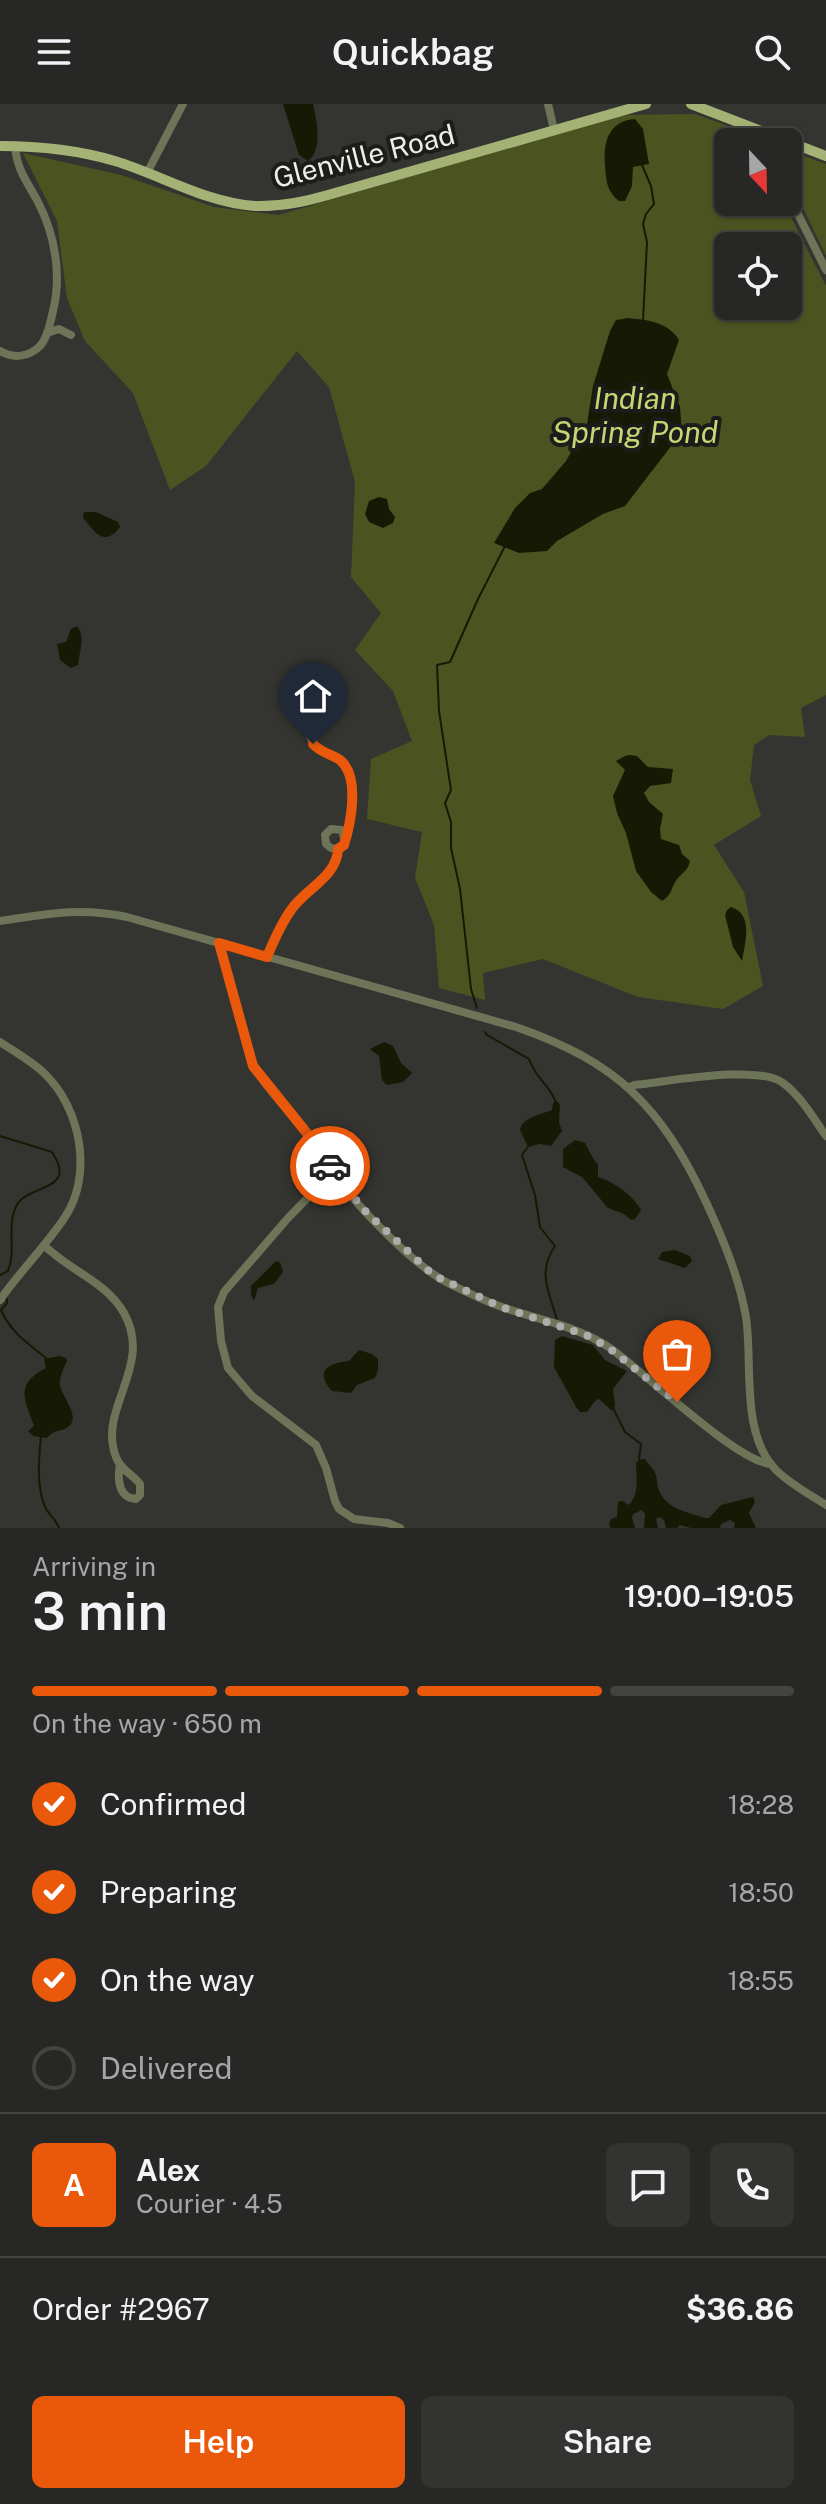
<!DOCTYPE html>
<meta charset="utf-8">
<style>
body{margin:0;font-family:"Public Sans",sans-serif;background:#333432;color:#f1f3f6;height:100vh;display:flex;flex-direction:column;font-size:30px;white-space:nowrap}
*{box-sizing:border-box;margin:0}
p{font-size:26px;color:#a4a6a7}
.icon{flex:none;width:44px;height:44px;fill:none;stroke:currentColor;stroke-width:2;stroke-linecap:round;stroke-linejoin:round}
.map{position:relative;height:1424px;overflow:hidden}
.side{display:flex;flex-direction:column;background:#272825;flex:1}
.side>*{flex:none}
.needle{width:52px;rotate:158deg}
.buttons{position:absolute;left:714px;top:24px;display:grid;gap:16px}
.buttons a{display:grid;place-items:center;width:88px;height:88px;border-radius:12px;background:#272825;box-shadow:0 2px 6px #0004,0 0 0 2px #434442;font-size:40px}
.pin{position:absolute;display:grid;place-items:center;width:68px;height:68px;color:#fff;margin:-82px -34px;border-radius:50% 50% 50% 0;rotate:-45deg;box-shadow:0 0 8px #0007}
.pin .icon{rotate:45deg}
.courier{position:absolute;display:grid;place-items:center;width:80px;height:80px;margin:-40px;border:6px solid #ea580c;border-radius:50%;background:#fff;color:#222;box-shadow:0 2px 10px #0007}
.overview em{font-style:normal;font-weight:600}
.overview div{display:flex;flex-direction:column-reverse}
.overview{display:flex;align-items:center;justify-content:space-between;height:136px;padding:0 32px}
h1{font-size:52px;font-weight:600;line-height:60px}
.bar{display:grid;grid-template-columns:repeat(4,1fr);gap:12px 8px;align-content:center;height:96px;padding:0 32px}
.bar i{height:10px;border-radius:6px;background:#434442}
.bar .current{background:#ea580c}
.bar p{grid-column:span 4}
.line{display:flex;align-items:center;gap:20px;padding:0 32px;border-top:2px solid #434442}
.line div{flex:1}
.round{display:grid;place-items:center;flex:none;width:84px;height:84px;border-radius:12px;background:#333432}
ol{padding:0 32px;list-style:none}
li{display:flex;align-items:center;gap:24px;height:88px}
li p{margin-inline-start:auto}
li .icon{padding:8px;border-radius:50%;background:#ea580c;color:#fff;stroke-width:4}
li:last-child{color:#a4a6a7}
li i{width:44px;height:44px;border:4px solid #434442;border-radius:50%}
.action{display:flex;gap:16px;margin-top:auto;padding:16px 32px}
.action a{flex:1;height:92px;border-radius:12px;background:#ea580c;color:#fff;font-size:32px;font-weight:600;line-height:92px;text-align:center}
.action a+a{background:#333432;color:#f1f3f6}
header{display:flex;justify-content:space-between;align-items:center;height:104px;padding:0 32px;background:#272825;font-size:36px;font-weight:600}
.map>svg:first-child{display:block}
.green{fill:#4b5421;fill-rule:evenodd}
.water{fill:#161a04}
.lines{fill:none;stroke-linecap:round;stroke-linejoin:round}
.stream{stroke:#161a04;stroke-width:2}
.minor{stroke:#6d7457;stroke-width:8}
.major{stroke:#a5b275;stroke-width:10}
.done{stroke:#adadab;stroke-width:8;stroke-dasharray:0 14.4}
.route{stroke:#ea580c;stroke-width:10}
.labels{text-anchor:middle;stroke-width:8;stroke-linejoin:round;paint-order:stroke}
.street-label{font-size:28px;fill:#eeeeec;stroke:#1c1c1b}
.water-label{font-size:30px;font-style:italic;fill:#c4d773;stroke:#1c1c1b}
</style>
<header><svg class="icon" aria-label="menu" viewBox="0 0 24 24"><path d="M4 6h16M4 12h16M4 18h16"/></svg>Quickbag<svg class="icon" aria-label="search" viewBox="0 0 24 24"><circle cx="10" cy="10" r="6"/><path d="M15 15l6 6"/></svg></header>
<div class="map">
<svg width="826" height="1424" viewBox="0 0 826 1424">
<rect width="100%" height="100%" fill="#343531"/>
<path class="green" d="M695 10 772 38H728V98H783L826 182V591L801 604 805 633 769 631 754 641 750 676 761 712 714 741 744 788 763 882 723 905 638 893 543 855 483 869 485 896 439 884 434 821 415 774 422 728 367 715 371 655 412 637 393 587 355 546 381 509 351 473 355 378 329 283 297 247 206 362 170 386 133 289 85 237 67 194 57 117 23 49 121 71 214 103 279 111 619 11ZM728 142H788V202H728Z
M788 46 826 60V152L788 72Z"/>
<path class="water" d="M283 0H313C317 17 323 46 308 57L299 51Z
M635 15 643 25 649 60 633 63 632 82 625 97H619C607 88 606 77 605 62 603 39 608 17 635 15Z
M628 214C648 216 668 218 679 236L667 270 680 303 682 328 625 402 603 410 557 437 547 447 519 449 494 439 515 404 530 389 542 385 566 357 587 320 593 282 610 227 616 216Z
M379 393 387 395 389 405 395 413 393 419 383 424 369 418 365 410 369 397Z
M84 408H96L118 418 120 423C103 445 94 426 83 414Z
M77 522C86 532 79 549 78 561L71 564 60 556 57 540 66 538 71 525Z
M630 651 637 652 648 663 673 665 671 679 650 682 644 689 649 698 663 710 660 725 661 735 679 741 682 750 690 757C688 766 684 767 678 774 670 784 674 789 662 797L651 788 636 767 626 729 617 709 613 692 625 666 616 657 625 652Z
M731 803C754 810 745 839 742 857L733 843 725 811 727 806Z
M384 938 393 942 401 959 412 969 403 978 387 981 382 976 379 952 370 945Z
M556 996 560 1001 559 1018 562 1027 551 1042 540 1040 528 1043 520 1026C523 1013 540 1011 552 1006L553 999Z
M575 1036 585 1039 594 1056 598 1060V1073C614 1078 633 1091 641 1106L635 1115 631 1116 624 1110 608 1104 582 1073 563 1063V1045Z
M675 1146 690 1152 692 1157 685 1164 658 1155 662 1148Z
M276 1157 280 1158 283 1168 274 1180 258 1184 254 1197 251 1191V1182Z
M562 1232 593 1241 605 1256 627 1267 613 1285 615 1302 612 1307 599 1295 595 1297 587 1308H580L576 1303 554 1263 555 1236Z
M359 1246 372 1250 378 1255V1266L375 1274 357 1281 351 1289 332 1287C314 1267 328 1259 349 1257Z
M60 1252 66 1254 67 1257C64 1264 59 1273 60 1281 61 1292 82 1313 68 1323 61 1329 57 1323 47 1334L33 1332 28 1327 34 1322C24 1294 15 1280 46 1264L44 1255Z
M643 1355H645C648 1361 654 1364 656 1371 657 1375 657 1379 658 1384 665 1405 687 1408 705 1414H709L721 1401 753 1393 755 1398 749 1409 756 1424H734L735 1419 730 1416 721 1420 720 1424H691L680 1421 677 1424H666L664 1416 659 1413 656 1415 658 1424H644L645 1410 642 1406 633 1410 632 1414 635 1424H611L609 1420 611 1415 617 1413 618 1398 622 1397 629 1401C640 1388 636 1374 636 1358Z"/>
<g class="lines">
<path class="stream" d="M642 61 651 82 654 100 646 110 643 120 647 138 643 217
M477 904 471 885 460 785 451 744V718L445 699 451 686 439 607 437 561 450 558 478 495 505 442
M485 928 487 931 529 955C536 975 547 978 555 996
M0 1032 52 1048C78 1087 30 1081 18 1099 5 1119 17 1146 8 1167L0 1171
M529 1041 522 1051 535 1091 540 1123 555 1142C537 1169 549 1187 557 1216
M7 1195V1199L1 1206C11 1229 29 1240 47 1255
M613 1304 625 1328 641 1340 639 1355 641 1357
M41 1331C39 1353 36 1382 45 1403 49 1411 56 1415 59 1424"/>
<path class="minor" d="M548 0 554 26
M147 69 183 0
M788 90 826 166
M47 229 59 225 71 231
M0 247C13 255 29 253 40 242 48 233 50 219 53 207 62 171 55 131 38 98 27 77 17 67 15 42
M304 612C307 622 309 634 315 642 322 650 334 650 342 658 357 671 354 715 345 731
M0 817C47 810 79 803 127 813L516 923C617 958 661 1002 706 1098 723 1135 739 1173 746 1213 753 1259 740 1330 776 1366 790 1380 809 1390 826 1401
M219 839 253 962C271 990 294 1012 314 1038 321 1048 326 1059 333 1069 357 1102 415 1164 452 1181 468 1189 485 1197 502 1203 538 1216 578 1222 610 1244 644 1268 737 1358 771 1360
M267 853C274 836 281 820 291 806 305 785 337 773 338 745L345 738 342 726 331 725 325 731 326 740 331 744 338 745
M0 938C15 948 33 958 45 970 81 1005 93 1071 65 1113 46 1142 20 1167 0 1196
M628 984 634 981C667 978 757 960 783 979 801 992 814 1015 826 1032
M333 1068 288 1114 224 1188 218 1203 221 1237 228 1264 252 1292 316 1341 326 1364 335 1397 339 1405 354 1415 388 1419 400 1424
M44 1141C68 1166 107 1178 124 1209 154 1263 97 1304 116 1353 120 1365 132 1370 140 1380V1391L136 1395C119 1394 117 1376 120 1361"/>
<path class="major" d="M691 0 826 52
M0 42C39 42 78 46 115 57 161 71 207 99 255 102 280 103 304 98 328 91L646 0"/>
</g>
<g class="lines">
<path class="done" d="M330 1062 363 1105 433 1171 501 1203 586 1231 609 1244 677 1298"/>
<path class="route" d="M313 640C321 649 332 650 340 656 361 673 350 722 344 741L338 745C337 773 305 785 291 806 281 820 274 836 267 853L219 839 253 962 314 1038 330 1062"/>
</g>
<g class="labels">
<g class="street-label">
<text transform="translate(364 52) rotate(-14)" y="10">Glenville Road</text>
</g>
<g class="water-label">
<text x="635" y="305">Indian<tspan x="635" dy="34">Spring Pond</tspan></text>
</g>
</g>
</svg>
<div class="buttons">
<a><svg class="needle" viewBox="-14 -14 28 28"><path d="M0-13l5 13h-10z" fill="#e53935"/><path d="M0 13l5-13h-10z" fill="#a4a6a7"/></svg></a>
<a><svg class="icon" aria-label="locate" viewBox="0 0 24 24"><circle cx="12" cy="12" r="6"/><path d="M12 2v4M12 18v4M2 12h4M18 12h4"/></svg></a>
</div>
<div class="pin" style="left:677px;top:1298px;background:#ea580c"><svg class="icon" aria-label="bag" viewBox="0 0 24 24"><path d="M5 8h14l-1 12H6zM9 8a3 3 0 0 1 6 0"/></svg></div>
<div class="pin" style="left:313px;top:640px;background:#1f2937"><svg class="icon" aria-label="home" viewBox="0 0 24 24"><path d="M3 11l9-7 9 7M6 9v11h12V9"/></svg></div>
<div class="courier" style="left:330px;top:1062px"><svg class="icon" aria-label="car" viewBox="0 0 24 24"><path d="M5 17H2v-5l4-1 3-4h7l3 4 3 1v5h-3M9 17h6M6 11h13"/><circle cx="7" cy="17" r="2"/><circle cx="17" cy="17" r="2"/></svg></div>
</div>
<section class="side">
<div class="overview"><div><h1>3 min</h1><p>Arriving in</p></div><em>19:00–19:05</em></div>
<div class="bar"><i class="current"></i><i class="current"></i><i class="current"></i><i></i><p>On the way · 650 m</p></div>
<ol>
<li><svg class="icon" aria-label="check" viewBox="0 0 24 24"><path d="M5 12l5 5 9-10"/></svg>Confirmed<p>18:28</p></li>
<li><svg class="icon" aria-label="check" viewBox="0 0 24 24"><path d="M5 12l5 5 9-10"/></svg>Preparing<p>18:50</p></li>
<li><svg class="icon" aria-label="check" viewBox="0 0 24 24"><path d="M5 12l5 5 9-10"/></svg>On the way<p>18:55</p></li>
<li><i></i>Delivered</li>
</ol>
<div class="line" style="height:144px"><b class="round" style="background:#ea580c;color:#fff">A</b><div><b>Alex</b><p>Courier · 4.5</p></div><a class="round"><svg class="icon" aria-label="chat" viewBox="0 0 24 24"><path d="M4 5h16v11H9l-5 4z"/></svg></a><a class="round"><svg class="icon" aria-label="phone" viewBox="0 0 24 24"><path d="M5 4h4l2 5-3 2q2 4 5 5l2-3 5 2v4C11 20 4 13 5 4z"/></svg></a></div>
<div class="line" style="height:104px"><div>Order #2967</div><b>$36.86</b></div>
<div class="action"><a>Help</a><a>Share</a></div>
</section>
